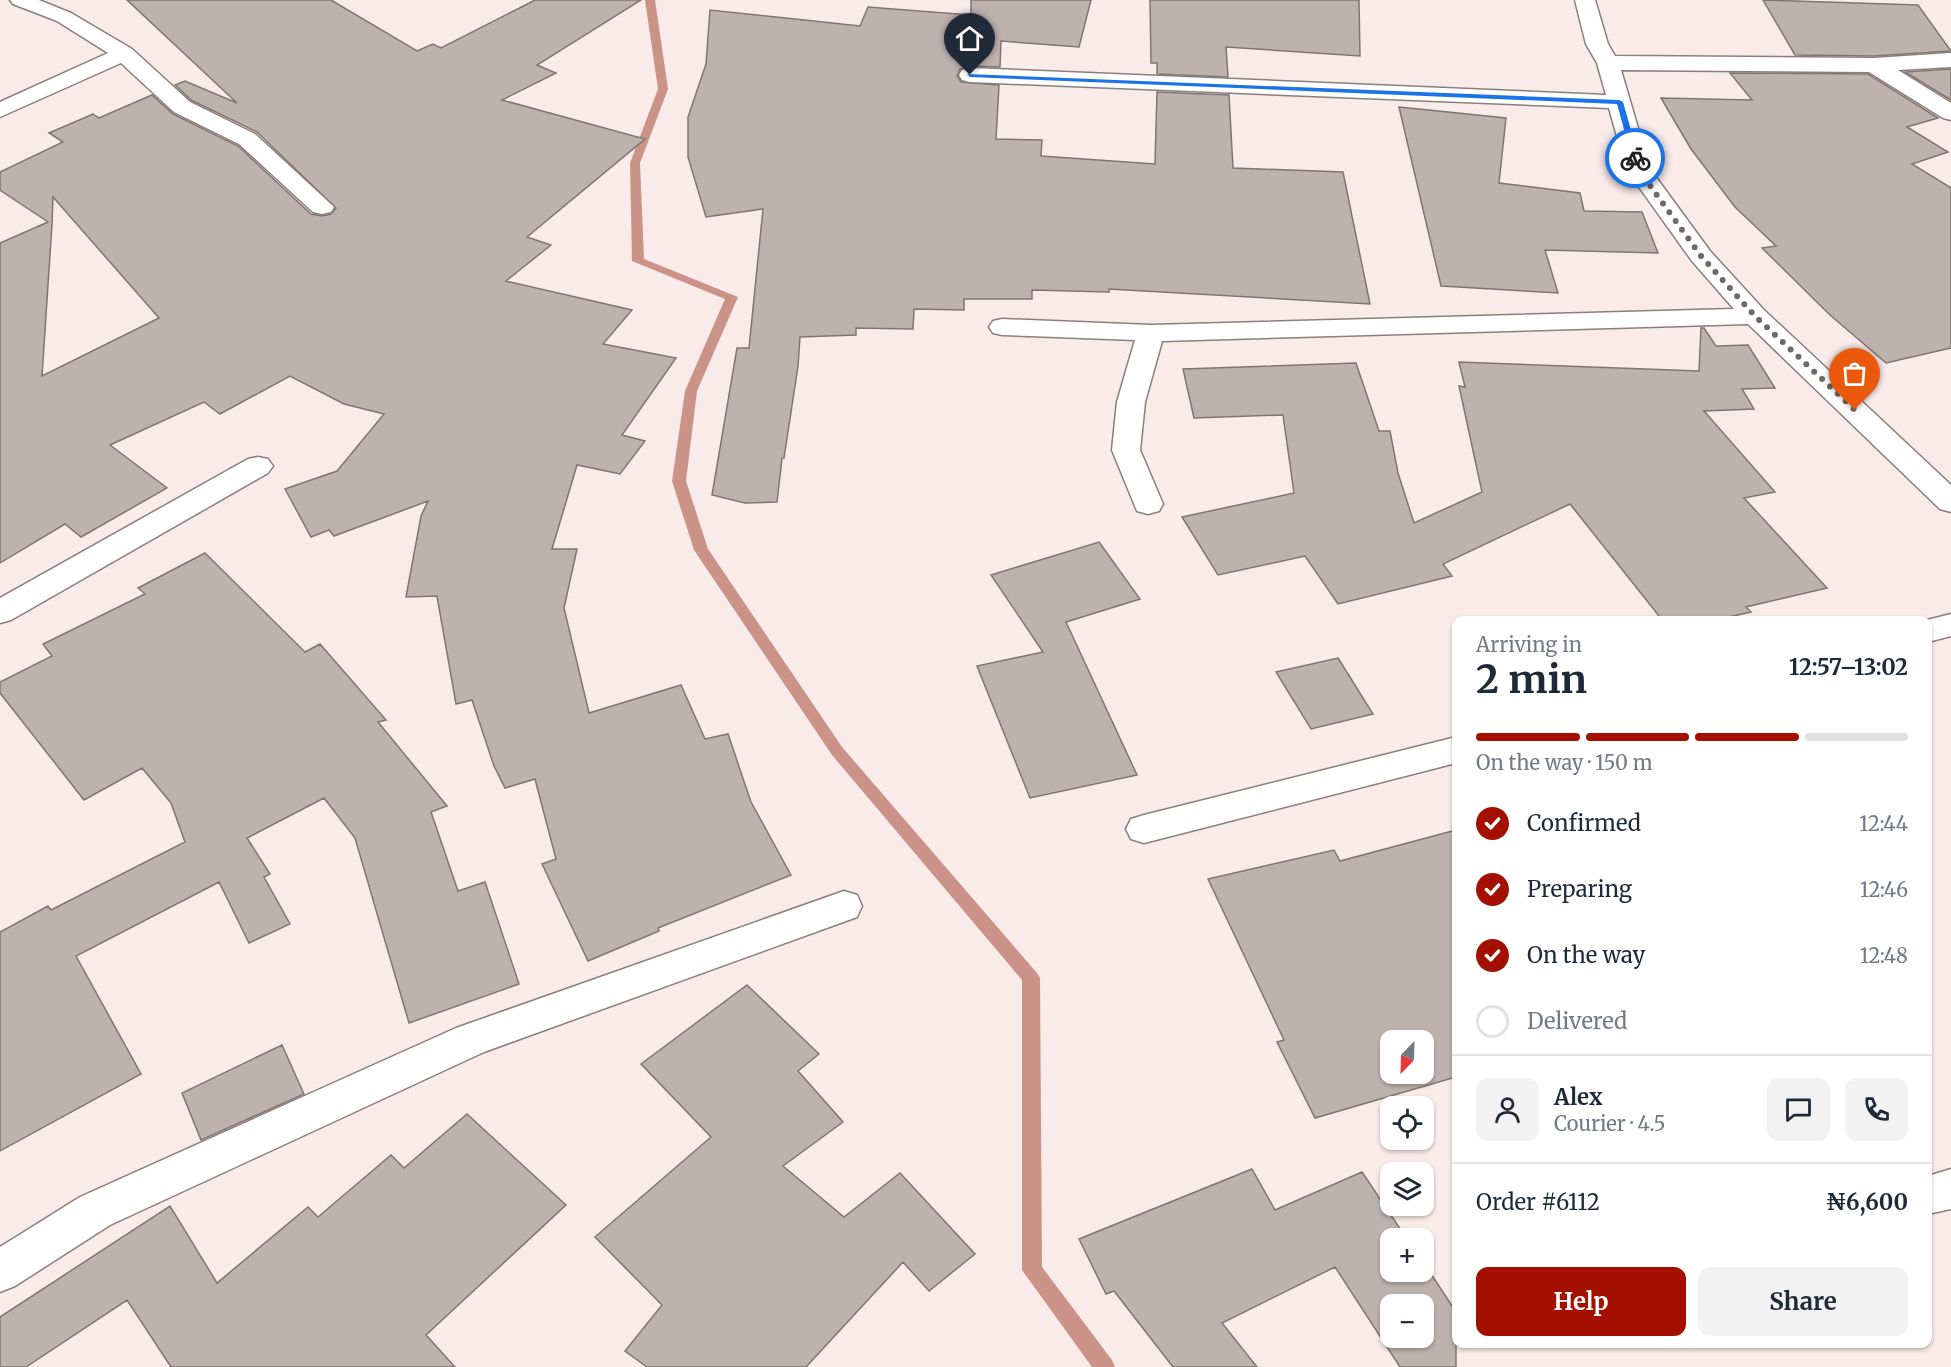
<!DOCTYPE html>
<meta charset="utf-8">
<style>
body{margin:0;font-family:Merriweather,serif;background:#f2f2f3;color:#1f2937;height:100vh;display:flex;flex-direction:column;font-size:22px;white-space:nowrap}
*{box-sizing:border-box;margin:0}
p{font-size:20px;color:#747a83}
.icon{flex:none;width:33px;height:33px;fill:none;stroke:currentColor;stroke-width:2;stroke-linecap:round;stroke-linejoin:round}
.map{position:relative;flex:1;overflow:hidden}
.details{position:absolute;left:1452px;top:616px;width:480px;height:732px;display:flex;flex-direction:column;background:#fff;border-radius:12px;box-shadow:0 2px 4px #0004}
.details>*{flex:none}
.needle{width:39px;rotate:203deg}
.fabs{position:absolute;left:1380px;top:1030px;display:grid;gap:12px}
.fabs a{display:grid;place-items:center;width:54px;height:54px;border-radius:12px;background:#fff;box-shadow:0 2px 4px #0004;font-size:30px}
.pin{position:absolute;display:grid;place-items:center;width:51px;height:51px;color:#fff;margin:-62px -26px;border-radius:50% 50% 50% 0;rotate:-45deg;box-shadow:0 0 6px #0007}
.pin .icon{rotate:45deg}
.courier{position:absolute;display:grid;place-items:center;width:60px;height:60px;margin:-30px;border:4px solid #1a73e8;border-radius:50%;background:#fff;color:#222;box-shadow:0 2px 8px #0007}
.overview em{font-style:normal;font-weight:700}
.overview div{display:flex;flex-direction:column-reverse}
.overview{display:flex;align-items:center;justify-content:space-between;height:102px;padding:0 24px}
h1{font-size:39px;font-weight:700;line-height:45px}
.bar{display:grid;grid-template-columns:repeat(4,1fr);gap:9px 6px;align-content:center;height:72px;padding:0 24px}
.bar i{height:8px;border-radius:4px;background:#e0e1e3}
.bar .on{background:#a41000}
.bar p{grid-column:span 4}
.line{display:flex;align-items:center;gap:15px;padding:0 24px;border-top:2px solid #e0e1e3}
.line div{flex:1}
.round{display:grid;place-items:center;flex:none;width:63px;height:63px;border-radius:12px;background:#f2f2f3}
ol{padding:0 24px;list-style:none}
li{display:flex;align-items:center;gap:18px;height:66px}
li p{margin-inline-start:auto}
li .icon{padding:6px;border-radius:50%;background:#a41000;color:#fff;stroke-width:4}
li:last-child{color:#747a83}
li i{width:33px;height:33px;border:3px solid #e0e1e3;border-radius:50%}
.action{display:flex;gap:12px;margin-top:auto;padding:12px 24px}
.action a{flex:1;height:69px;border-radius:12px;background:#a41000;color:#fff;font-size:24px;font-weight:700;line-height:69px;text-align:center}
.action a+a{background:#f2f2f3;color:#1f2937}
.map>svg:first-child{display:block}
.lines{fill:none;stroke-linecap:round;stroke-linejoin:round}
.stream{fill:#cb9287;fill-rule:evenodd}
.building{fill:#beb2af;stroke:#817573;stroke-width:1.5;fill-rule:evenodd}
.minor-casing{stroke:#8a7f7d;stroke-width:3}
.minor{fill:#fff;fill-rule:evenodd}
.route{fill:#1a73e8}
.done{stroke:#706866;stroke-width:6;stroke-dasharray:0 10.8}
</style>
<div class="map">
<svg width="1951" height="1367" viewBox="0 0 1951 1367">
<rect width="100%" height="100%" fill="#f8ebe9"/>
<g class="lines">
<path class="stream" d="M645 0H655L668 89 640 163 644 259 738 297 697 391 686 481 708 549 842 747 1037 973 1040 978 1042 1267 1112 1360 1115 1367H1092L1022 1270V980L832 755 694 550 672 481 685 391 725 299 632 261 630 163 658 89Z"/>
</g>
<path class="building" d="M127 0H331L417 51 433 44 441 48 535 0H641L537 65 556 73 502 100 645 139 527 237 551 245 506 281 632 310 603 344 676 358 622 435 645 441 620 474 577 465 552 549H577L564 608 589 713 681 685 705 739 728 734 751 802 791 875 658 928 659 931 588 961 542 864 556 859 535 779 505 788 494 766 472 700 456 704 437 596 406 597 421 516 428 501 334 536 329 530 311 537 285 489 337 471 384 414 344 404 290 376 220 414 204 402 110 445 167 488 81 537 65 524 0 563V243L48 222 0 190V172L63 142 49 133 93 114 99 118 152 95 173 114 238 146 311 214 322 216 331 214 336 208 257 132 191 100 175 85 185 81 237 103ZM53 197 159 318 42 376 52 224Z
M971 0H1091L1079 47 1001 41 1000 67 970 66 960 69 957 76 961 82 999 85 996 139 1042 140 1041 156 1155 164 1157 92 1229 95 1233 168 1343 172 1370 304 1109 289V292L1032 290V299H964V310L914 309 913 329 856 328V335L800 337 798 366 784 458H782L777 502 745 503 712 495 737 348H749L763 209 706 217 688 157V117L706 64 710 10 860 26 868 7 971 15Z
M1150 0H1359L1360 56 1226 47 1228 77 1157 74V63H1151Z
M1763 0 1918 5 1951 51 1874 56 1795 55Z
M1951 69V100L1905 72Z
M1730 73 1868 74 1938 118 1907 127 1948 152 1912 164 1951 188V348L1886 363 1830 315 1762 248 1776 246 1735 207 1691 149 1661 98 1752 100Z
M1399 107 1506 118 1499 183 1580 193 1584 211 1642 212 1658 253 1545 250 1558 293 1441 286Z
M1701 328H1704L1716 346 1748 345 1775 388 1742 389 1754 409 1704 411 1775 492 1744 498 1827 588 1746 607 1751 612 1711 621H1663L1570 504 1443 564 1452 576 1338 604 1305 556 1218 575 1182 517 1294 493 1283 415 1194 418 1183 369 1356 363 1379 431H1390L1398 473 1414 523 1482 492 1459 386 1465 387 1459 362 1699 371Z
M1099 542 1140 599 1066 622 1137 775 1030 798 977 666 1043 652 991 575Z
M205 553 305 652 320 644 386 720 378 722 447 806 431 812 458 891 485 882 519 984 409 1023 355 838 324 798 247 838 270 874 264 877 290 924 249 943 219 882 76 956 141 1074 0 1151V932L48 906 51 910 185 842 171 803 142 768 84 800 0 693V682L52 656 43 644 145 594 138 588Z
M1338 658 1373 714 1311 729 1276 672Z
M1456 830V1077L1315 1118 1277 1042 1284 1040 1208 879 1334 850 1340 861ZM1390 1041H1424V1074H1390Z
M747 985 819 1054 798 1071 843 1122 783 1166 844 1217 900 1173 975 1254 929 1291 903 1262 806 1367H647L625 1351 662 1305 595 1237 711 1137 641 1064Z
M282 1045 304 1094 201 1140 182 1093Z
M467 1114 566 1205 426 1335 455 1367H171L127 1300 26 1367H0V1317L170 1206 217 1283 308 1207 318 1217 391 1155 404 1168Z
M1252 1169 1275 1210 1362 1172 1407 1239H1390V1272H1424V1263L1456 1312V1367H1400L1335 1267 1222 1323 1257 1367H1173L1114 1291 1106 1294 1079 1239ZM1390 1305H1424V1338H1390Z"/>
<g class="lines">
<g class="minor-casing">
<path id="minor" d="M10 0H39L71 13 132 49 190 102 255 134 334 207 331 212 322 214 313 212 239 144 174 112 121 63 0 117V102L108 53 57 21 13 4Z
M1575 0H1595L1608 44 1615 56 1874 58 1951 53V67L1898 70 1951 103V120L1943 118 1869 72 1621 70 1650 169 1710 251 1764 310 1951 485V512L1940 509 1748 324 1162 341 1145 402 1140 450 1163 504 1159 511 1148 514 1137 511 1112 450 1117 402 1135 340 1002 335 993 333 989 327 993 321 1002 319 1151 325 1734 309 1692 261 1626 169 1609 108 970 82 962 80 959 75 962 70 970 68 1606 95 1597 63 1586 44Z
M258 457 268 459 273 466 268 473 11 620 0 623V598L248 459Z
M1951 614V636L1928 642V621H1923Z
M1456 737V763L1144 843 1131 839 1126 829 1131 819 1144 815Z
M844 891 857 895 862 906 857 917 484 1052 110 1225 15 1286 0 1292V1247L80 1197 456 1028Z
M1951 1169V1209L1928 1214V1176Z"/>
</g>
<use href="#minor" class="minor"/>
</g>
<path class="route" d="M967 74 1619 100 1623 102 1639 158 1635 160 1632 158 1617 104 970 77Z"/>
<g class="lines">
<path class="done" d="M1635 158 1638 169 1701 256 1755 316 1855 410"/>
</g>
</svg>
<div class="fabs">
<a><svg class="needle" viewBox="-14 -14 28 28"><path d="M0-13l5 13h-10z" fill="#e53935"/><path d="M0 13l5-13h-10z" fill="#747a83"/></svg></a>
<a><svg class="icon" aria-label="locate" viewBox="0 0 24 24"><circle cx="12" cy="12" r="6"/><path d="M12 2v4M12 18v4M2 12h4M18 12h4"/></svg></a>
<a><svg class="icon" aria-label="layers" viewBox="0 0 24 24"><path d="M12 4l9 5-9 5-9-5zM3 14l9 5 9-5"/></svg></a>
<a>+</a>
<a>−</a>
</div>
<div class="pin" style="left:1855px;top:410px;background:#ea580c"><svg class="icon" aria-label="bag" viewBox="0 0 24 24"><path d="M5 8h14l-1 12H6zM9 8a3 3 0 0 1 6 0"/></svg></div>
<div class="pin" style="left:970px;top:75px;background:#1f2937"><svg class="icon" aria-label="home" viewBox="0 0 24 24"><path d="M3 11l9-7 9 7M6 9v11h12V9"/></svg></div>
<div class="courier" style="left:1635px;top:158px"><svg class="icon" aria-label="bike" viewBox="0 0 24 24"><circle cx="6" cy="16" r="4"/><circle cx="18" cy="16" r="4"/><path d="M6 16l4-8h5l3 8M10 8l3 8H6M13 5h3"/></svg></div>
<section class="details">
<div class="overview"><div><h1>2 min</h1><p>Arriving in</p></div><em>12:57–13:02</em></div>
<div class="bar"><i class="on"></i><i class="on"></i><i class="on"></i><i></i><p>On the way · 150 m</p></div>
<ol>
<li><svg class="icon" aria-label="check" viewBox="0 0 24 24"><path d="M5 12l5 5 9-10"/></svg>Confirmed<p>12:44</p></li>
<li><svg class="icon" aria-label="check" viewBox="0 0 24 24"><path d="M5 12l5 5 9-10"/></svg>Preparing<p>12:46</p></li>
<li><svg class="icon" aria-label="check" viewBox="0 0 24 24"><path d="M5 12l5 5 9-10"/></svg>On the way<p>12:48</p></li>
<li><i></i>Delivered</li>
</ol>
<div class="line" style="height:108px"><a class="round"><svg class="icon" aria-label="person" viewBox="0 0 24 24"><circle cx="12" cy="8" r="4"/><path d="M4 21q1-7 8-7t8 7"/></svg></a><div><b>Alex</b><p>Courier · 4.5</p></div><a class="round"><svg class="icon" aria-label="chat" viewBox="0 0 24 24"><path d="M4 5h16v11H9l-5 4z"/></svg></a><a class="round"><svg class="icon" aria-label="phone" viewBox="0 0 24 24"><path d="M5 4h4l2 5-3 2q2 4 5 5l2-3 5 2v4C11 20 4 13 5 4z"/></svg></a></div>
<div class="line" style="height:78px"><div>Order #6112</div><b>₦6,600</b></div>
<div class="action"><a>Help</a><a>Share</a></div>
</section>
</div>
